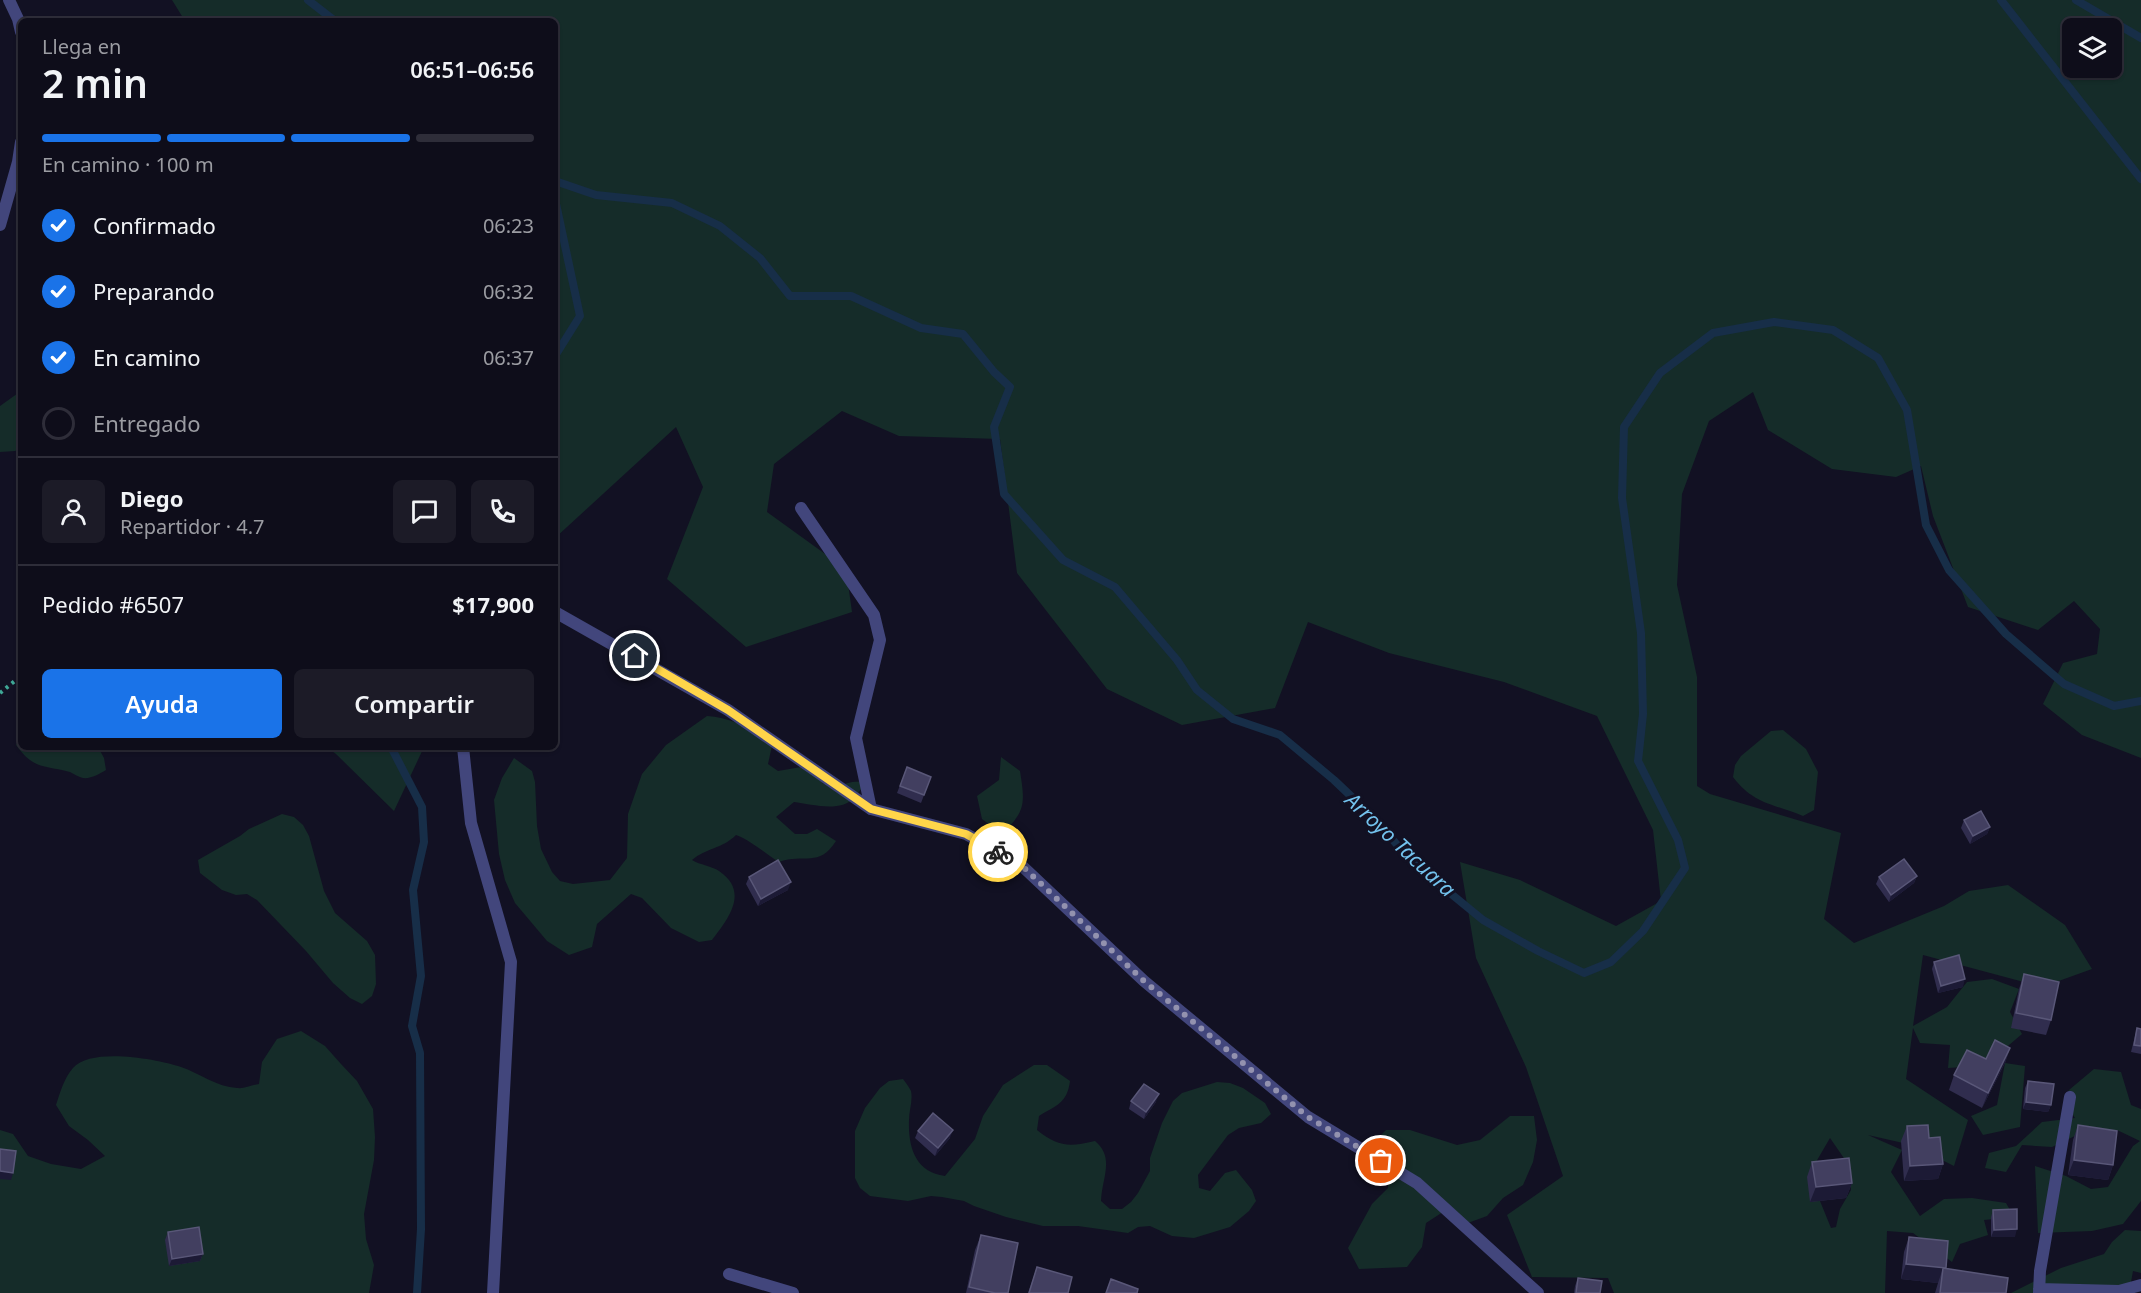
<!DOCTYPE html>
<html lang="es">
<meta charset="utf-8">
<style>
body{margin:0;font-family:"Noto Sans",sans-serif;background:#1c1b27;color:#f1f3f6;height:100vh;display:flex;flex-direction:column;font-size:22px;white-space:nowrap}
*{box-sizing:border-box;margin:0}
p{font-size:20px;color:#9b9ca2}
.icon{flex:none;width:33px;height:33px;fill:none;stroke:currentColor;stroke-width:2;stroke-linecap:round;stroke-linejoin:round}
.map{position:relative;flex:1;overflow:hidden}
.drawer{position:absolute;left:18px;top:18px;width:540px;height:732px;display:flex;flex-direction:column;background:#0e0d1a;border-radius:9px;box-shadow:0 2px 4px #0004,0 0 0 2px #2e2d39}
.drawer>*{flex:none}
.fabs{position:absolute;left:2062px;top:18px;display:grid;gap:12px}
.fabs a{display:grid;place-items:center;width:60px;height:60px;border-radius:9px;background:#0e0d1a;box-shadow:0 2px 4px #0004,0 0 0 2px #2e2d39;font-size:30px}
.pin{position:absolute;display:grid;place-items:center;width:51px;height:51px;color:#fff;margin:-26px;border:3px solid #fff;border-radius:50%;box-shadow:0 2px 6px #0007}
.courier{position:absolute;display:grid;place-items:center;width:60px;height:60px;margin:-30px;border:4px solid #ffd54a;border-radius:50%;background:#fff;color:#222;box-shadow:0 2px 8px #0007}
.headline em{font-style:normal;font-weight:600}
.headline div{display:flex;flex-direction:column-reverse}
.headline{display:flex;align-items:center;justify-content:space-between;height:102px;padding:0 24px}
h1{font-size:39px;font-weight:600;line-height:45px}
.bar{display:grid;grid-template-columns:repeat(4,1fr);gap:9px 6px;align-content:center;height:72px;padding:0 24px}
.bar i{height:8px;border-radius:4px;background:#2e2d39}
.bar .current{background:#1a73e8}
.bar p{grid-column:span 4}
.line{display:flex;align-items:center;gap:15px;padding:0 24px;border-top:2px solid #2e2d39}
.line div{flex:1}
.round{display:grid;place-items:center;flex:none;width:63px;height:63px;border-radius:9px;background:#1c1b27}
ol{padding:0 24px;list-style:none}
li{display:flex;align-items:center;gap:18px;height:66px}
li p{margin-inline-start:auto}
li .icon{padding:6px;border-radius:50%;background:#1a73e8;color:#fff;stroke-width:4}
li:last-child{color:#9b9ca2}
li i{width:33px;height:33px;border:3px solid #2e2d39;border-radius:50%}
.cta{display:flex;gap:12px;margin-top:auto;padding:12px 24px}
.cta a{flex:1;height:69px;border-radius:9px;background:#1a73e8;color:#fff;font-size:24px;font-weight:600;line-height:69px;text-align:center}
.cta a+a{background:#1c1b27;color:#f1f3f6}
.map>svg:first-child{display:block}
.green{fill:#152c29;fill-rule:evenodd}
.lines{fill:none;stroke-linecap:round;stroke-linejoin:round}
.stream{stroke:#172e48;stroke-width:8}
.path{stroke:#3fa796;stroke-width:4;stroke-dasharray:3 4.5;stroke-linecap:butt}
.lane{stroke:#42467c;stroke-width:12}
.street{stroke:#42467c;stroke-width:12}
.wall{fill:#302d4e}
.shaded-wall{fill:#1c1a35}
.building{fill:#423f60;stroke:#595778;stroke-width:1.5}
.done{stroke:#9392af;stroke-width:6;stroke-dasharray:0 10.8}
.route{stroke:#ffd54a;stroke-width:8}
.labels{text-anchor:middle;stroke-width:6;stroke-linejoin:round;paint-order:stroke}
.water-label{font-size:21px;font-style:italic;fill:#73c2ed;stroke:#121123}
</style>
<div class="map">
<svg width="2141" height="1293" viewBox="0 0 2141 1293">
<rect width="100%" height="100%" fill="#121123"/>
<path class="green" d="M172 0H2141V758L2082 735 2043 704 2063 663 2097 654 2100 629 2074 601 2038 630 1968 607 1933 516 1921 466 1896 477 1832 469 1768 430 1753 392 1709 421 1682 494 1677 585 1697 677V786L1710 794 1841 833 1824 919 1854 943 1944 906 1969 891 2008 885 2065 925 2092 969 2042 987 1923 955 1913 1026 1947 1007 1967 982 1992 979 2019 989 2010 1012 2022 1034 2002 1051 1978 1066 1948 1068 1950 1045 1920 1043 1913 1028 1906 1079 1968 1120 1954 1166 1912 1145 1868 1135 1902 1150 1891 1172 1920 1216 1944 1199 1972 1198 2006 1203 2014 1217 1984 1220 1988 1235 1960 1244 1952 1262 1913 1233 1887 1231 1885 1293H1614L1608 1278 1532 1277 1507 1215 1563 1176 1526 1067 1476 958 1460 862 1520 880 1616 926 1661 901 1653 830 1597 716 1504 682 1389 653 1308 622 1275 708 1182 725 1107 689 1017 573 1000 439 899 436 842 411 774 464 767 512 846 569 852 612 746 647 667 579 703 487 676 427 555 538V21H185ZM2073 28H2112V68H2073ZM1830 1138 1848 1164 1851 1190 1840 1209 1836 1227 1831 1228 1809 1174Z
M21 391V449L15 451 0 452V406Z
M707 716C731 717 752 730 773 741L768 764 778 771 801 767 824 772 822 783C840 790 847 779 866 782 862 787 859 793 854 798 840 813 811 804 794 802L776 817 795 834H807L817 829 836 841C819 868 804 853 779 862 764 853 752 841 736 835 722 849 706 848 692 860 700 865 712 866 719 871 750 892 728 919 712 940L699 942 671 928 642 898 631 894 597 924 592 947 569 955 547 941 515 903 505 880 499 854 494 800 502 778 514 758 532 771 535 782 537 826 541 849 552 872 560 881 573 884 610 880 627 858 628 814 642 774 666 745Z
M1783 730 1806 749 1818 772 1814 810 1803 816C1774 804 1753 804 1733 777L1735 765 1741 756 1771 731Z
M21 735V747H98L104 758 106 770C99 774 91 779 83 778 79 777 74 774 70 772 44 765 34 770 16 745Z
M326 747H424L394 811 336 754Z
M1001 757 1020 771C1025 803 1026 811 1002 834L982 819 977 796 999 780Z
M282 814 294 817 303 825 309 836 324 891 335 913 367 941 375 955 376 984 372 996 362 1004 350 998 333 983 306 951 257 900 247 894 236 895 222 890 200 873 198 860 240 836 249 829Z
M301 1031 325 1046 341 1064 357 1081 373 1109 375 1137 374 1160 364 1214 366 1239 374 1265 369 1293H0V1130L13 1134 28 1156 51 1164 81 1169 105 1156 88 1140 69 1126 56 1105C60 1093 64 1078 73 1068 91 1047 157 1059 181 1067 199 1073 217 1087 237 1088 244 1089 252 1085 259 1084L262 1062 277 1039Z
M2005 1063 2025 1066 2020 1127 1983 1135 1971 1116 1997 1105Z
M1034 1065H1047L1070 1081C1067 1104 1056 1105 1039 1116L1037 1130C1058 1147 1069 1147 1095 1141 1115 1158 1102 1177 1101 1201L1110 1209H1122L1131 1202 1138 1193 1150 1171V1158L1162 1123 1173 1101 1182 1093 1217 1082 1230 1083 1243 1088 1265 1103 1271 1114 1261 1123 1239 1128 1228 1135 1198 1175 1199 1188 1210 1191 1225 1173 1236 1170 1252 1190 1256 1201 1249 1211 1230 1227 1194 1238 1172 1236 1150 1226 1138 1227 1128 1233 1078 1226H1043L1006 1217 974 1206 964 1201 942 1197 931 1196 908 1201 870 1196 860 1188 855 1178V1131L865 1108 880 1088 889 1081 903 1079C906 1083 909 1087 911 1091 913 1101 909 1110 909 1120 908 1147 915 1172 945 1176L975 1139 983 1116 1003 1085Z
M2094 1069 2121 1072 2131 1105 2141 1109V1201L2123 1224 2092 1231 2038 1233 2035 1166 2066 1176 2091 1189 2108 1187 2133 1146 2140 1141 2117 1130 2079 1134 2052 1147 2022 1145 2006 1172 1985 1168 1989 1153 2016 1146 2042 1122 2075 1118 2064 1101 2069 1090Z
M1510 1116H1534L1537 1140 1533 1162 1523 1185 1503 1198 1487 1216 1465 1224 1446 1210 1426 1223 1422 1247 1407 1267 1359 1269 1348 1248 1372 1204 1388 1188V1164L1370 1146 1386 1130H1410L1457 1145 1480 1140Z
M2125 1230 2141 1231V1273L2133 1271 2129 1293H2011L2061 1268 2104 1254 2112 1242Z"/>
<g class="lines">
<path class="stream" d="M308 0 335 21
M2001 0 2141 179
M2076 0 2141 38
M555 181 596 195 672 203 720 226 760 258 790 296H851L921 328 963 334 994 372 1010 387 994 427 1004 494 1063 560 1115 587 1177 660 1197 690 1233 719 1280 735 1334 780 1375 819 1411 861 1483 920 1538 951 1584 973 1611 962 1643 931 1685 868 1678 840 1638 761 1643 714 1641 633 1622 498 1624 427 1660 373 1713 333 1774 322 1833 330 1878 358 1907 410 1926 525 1949 570 2006 634 2064 684 2114 706 2141 701
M555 199 580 316 555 356
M391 747 422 807 424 842 413 890 421 976 412 1026 420 1053 421 1229 417 1293"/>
<path class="path" d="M0 693 21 676"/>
<path class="lane" d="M801 508 874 615 880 640 856 738 871 809
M2039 1289 2119 1291 2141 1285
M2039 1293 2040 1271 2070 1097"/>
<path class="street" d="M9 0 18 19 21 32
M0 225 18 162 21 142
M555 612 728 710 871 809 966 834 1020 864 1144 981 1308 1117 1417 1183 1538 1293
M463 747 471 823 511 962 493 1293
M729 1274 793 1293"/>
</g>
<path class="wall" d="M907 767 931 777 921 803 897 793Z
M1964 820 1990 827 1987 834 1970 844 1961 828Z
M1917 876 1914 883 1889 902 1876 884 1879 877Z
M749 877 788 890 758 906 746 884Z
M1934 962 1963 987 1938 993 1932 969Z
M2024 974 2051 1020 2046 1035 2011 1028 2019 989Z
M2137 1028 2141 1029V1054L2131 1052Z
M2010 1048 2005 1063 1982 1108 1949 1090 1954 1075Z
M2028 1081 2051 1105 2048 1112 2023 1109 2025 1088Z
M1131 1101 1156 1102 1144 1119 1129 1109Z
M2078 1125 2113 1165 2108 1180 2068 1175 2073 1140Z
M1907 1126 1929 1138 1943 1164 1938 1179 1904 1181 1901 1141Z
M918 1131 950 1138 935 1156 915 1138Z
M1812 1162 1852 1183 1846 1198 1810 1202 1807 1177Z
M1993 1210 2015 1237H1991V1217Z
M168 1232 203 1254 200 1261 169 1266 165 1240Z
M981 1235 1008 1293H966L975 1250Z
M1909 1237 1946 1268 2006 1293H1935L1938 1283 1901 1279 1904 1252Z
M1037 1267 1068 1293H1028Z
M1578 1278 1600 1293H1574L1575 1286Z"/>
<path class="shaded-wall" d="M1990 827 1987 834 1970 844 1973 836Z
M1917 876 1914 883 1889 902 1891 895Z
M791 882 788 890 758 906 761 899Z
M1965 979 1963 987 1938 993 1941 986Z
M2010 1048 2005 1063 1982 1108 1988 1093Z
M1159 1094 1156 1102 1144 1119 1146 1112Z
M2026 1102 2051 1105 2048 1112 2023 1109Z
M953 1130 950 1138 935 1156 938 1148Z
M2074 1160 2113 1165 2108 1180 2068 1175Z
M1943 1164 1938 1179 1904 1181 1910 1166Z
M0 1171 13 1173 11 1180 0 1179Z
M1852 1183 1846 1198 1810 1202 1816 1187Z
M2017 1229 2015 1237H1991L1994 1230Z
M203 1254 200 1261 169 1266 172 1259Z
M1906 1264 1946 1268H1943L1938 1283 1901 1279Z"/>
<path class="building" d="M907 767 931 777 924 795 900 786Z
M1981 811 1990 827 1973 836 1964 820Z
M1904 859 1917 876 1891 895 1879 877Z
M778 860 791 882 761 899 749 877Z
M1959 955 1965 979 1941 986 1934 962Z
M2024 974 2059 982 2051 1020 2016 1013Z
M2137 1028 2141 1029V1046L2134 1045Z
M1995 1040 2010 1048 1988 1093 1954 1075 1967 1050 1986 1059Z
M2028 1081 2054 1084 2051 1105 2026 1102Z
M1144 1084 1159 1094 1146 1112 1131 1101Z
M933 1113 953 1130 938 1148 918 1131Z
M1928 1125 1929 1138 1940 1137 1943 1164 1910 1166 1907 1126Z
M2078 1125 2117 1131 2113 1165 2074 1160Z
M0 1149 16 1151 13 1173 0 1171Z
M1849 1158 1852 1183 1816 1187 1812 1162Z
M2017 1209V1229L1994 1230 1993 1210Z
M199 1227 203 1254 172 1259 168 1232Z
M981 1235 1018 1243 1008 1293H995L969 1287Z
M1909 1237 1948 1241 1946 1268 1906 1264Z
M1037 1267 1072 1277 1068 1293H1029Z
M1943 1268 2008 1278 2006 1293H1940Z
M1578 1278 1602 1281 1600 1293H1576Z
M1111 1279 1138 1289 1137 1293H1106Z"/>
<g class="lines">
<path class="done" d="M998 852 1020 864 1144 981 1308 1117 1381 1161"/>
<path class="route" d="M635 656 728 710 871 809 966 834 998 852"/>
</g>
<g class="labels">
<g class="water-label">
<text transform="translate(1400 845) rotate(43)" y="7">Arroyo Tacuara</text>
</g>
</g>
</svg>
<div class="fabs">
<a><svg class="icon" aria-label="layers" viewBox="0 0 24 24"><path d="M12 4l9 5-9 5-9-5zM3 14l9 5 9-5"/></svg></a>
</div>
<div class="pin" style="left:1381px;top:1161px;background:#ea580c"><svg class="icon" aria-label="bag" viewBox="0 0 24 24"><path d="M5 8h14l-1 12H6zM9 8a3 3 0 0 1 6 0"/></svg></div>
<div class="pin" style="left:635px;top:656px;background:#1f2937"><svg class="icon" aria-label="home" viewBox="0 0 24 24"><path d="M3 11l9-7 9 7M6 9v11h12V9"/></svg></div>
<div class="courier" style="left:998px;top:852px"><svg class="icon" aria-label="bike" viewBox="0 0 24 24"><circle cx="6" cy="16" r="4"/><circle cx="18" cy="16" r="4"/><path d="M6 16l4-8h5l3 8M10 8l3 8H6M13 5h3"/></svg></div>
<section class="drawer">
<div class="headline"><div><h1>2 min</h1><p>Llega en</p></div><em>06:51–06:56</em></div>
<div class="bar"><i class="current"></i><i class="current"></i><i class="current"></i><i></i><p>En camino · 100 m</p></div>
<ol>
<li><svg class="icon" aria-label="check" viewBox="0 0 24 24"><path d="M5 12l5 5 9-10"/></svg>Confirmado<p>06:23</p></li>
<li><svg class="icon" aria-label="check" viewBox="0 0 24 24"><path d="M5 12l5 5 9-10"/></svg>Preparando<p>06:32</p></li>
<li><svg class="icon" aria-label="check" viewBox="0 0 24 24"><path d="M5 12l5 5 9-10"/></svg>En camino<p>06:37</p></li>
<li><i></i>Entregado</li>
</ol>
<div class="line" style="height:108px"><a class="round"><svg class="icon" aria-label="person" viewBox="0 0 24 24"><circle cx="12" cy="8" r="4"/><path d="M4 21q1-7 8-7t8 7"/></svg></a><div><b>Diego</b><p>Repartidor · 4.7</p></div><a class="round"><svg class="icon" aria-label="chat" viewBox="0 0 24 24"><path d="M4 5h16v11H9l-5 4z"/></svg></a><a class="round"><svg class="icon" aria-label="phone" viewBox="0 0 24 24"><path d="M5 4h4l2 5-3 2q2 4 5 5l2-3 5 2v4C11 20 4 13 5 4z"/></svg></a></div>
<div class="line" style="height:78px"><div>Pedido #6507</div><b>$17,900</b></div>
<div class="cta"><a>Ayuda</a><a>Compartir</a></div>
</section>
</div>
